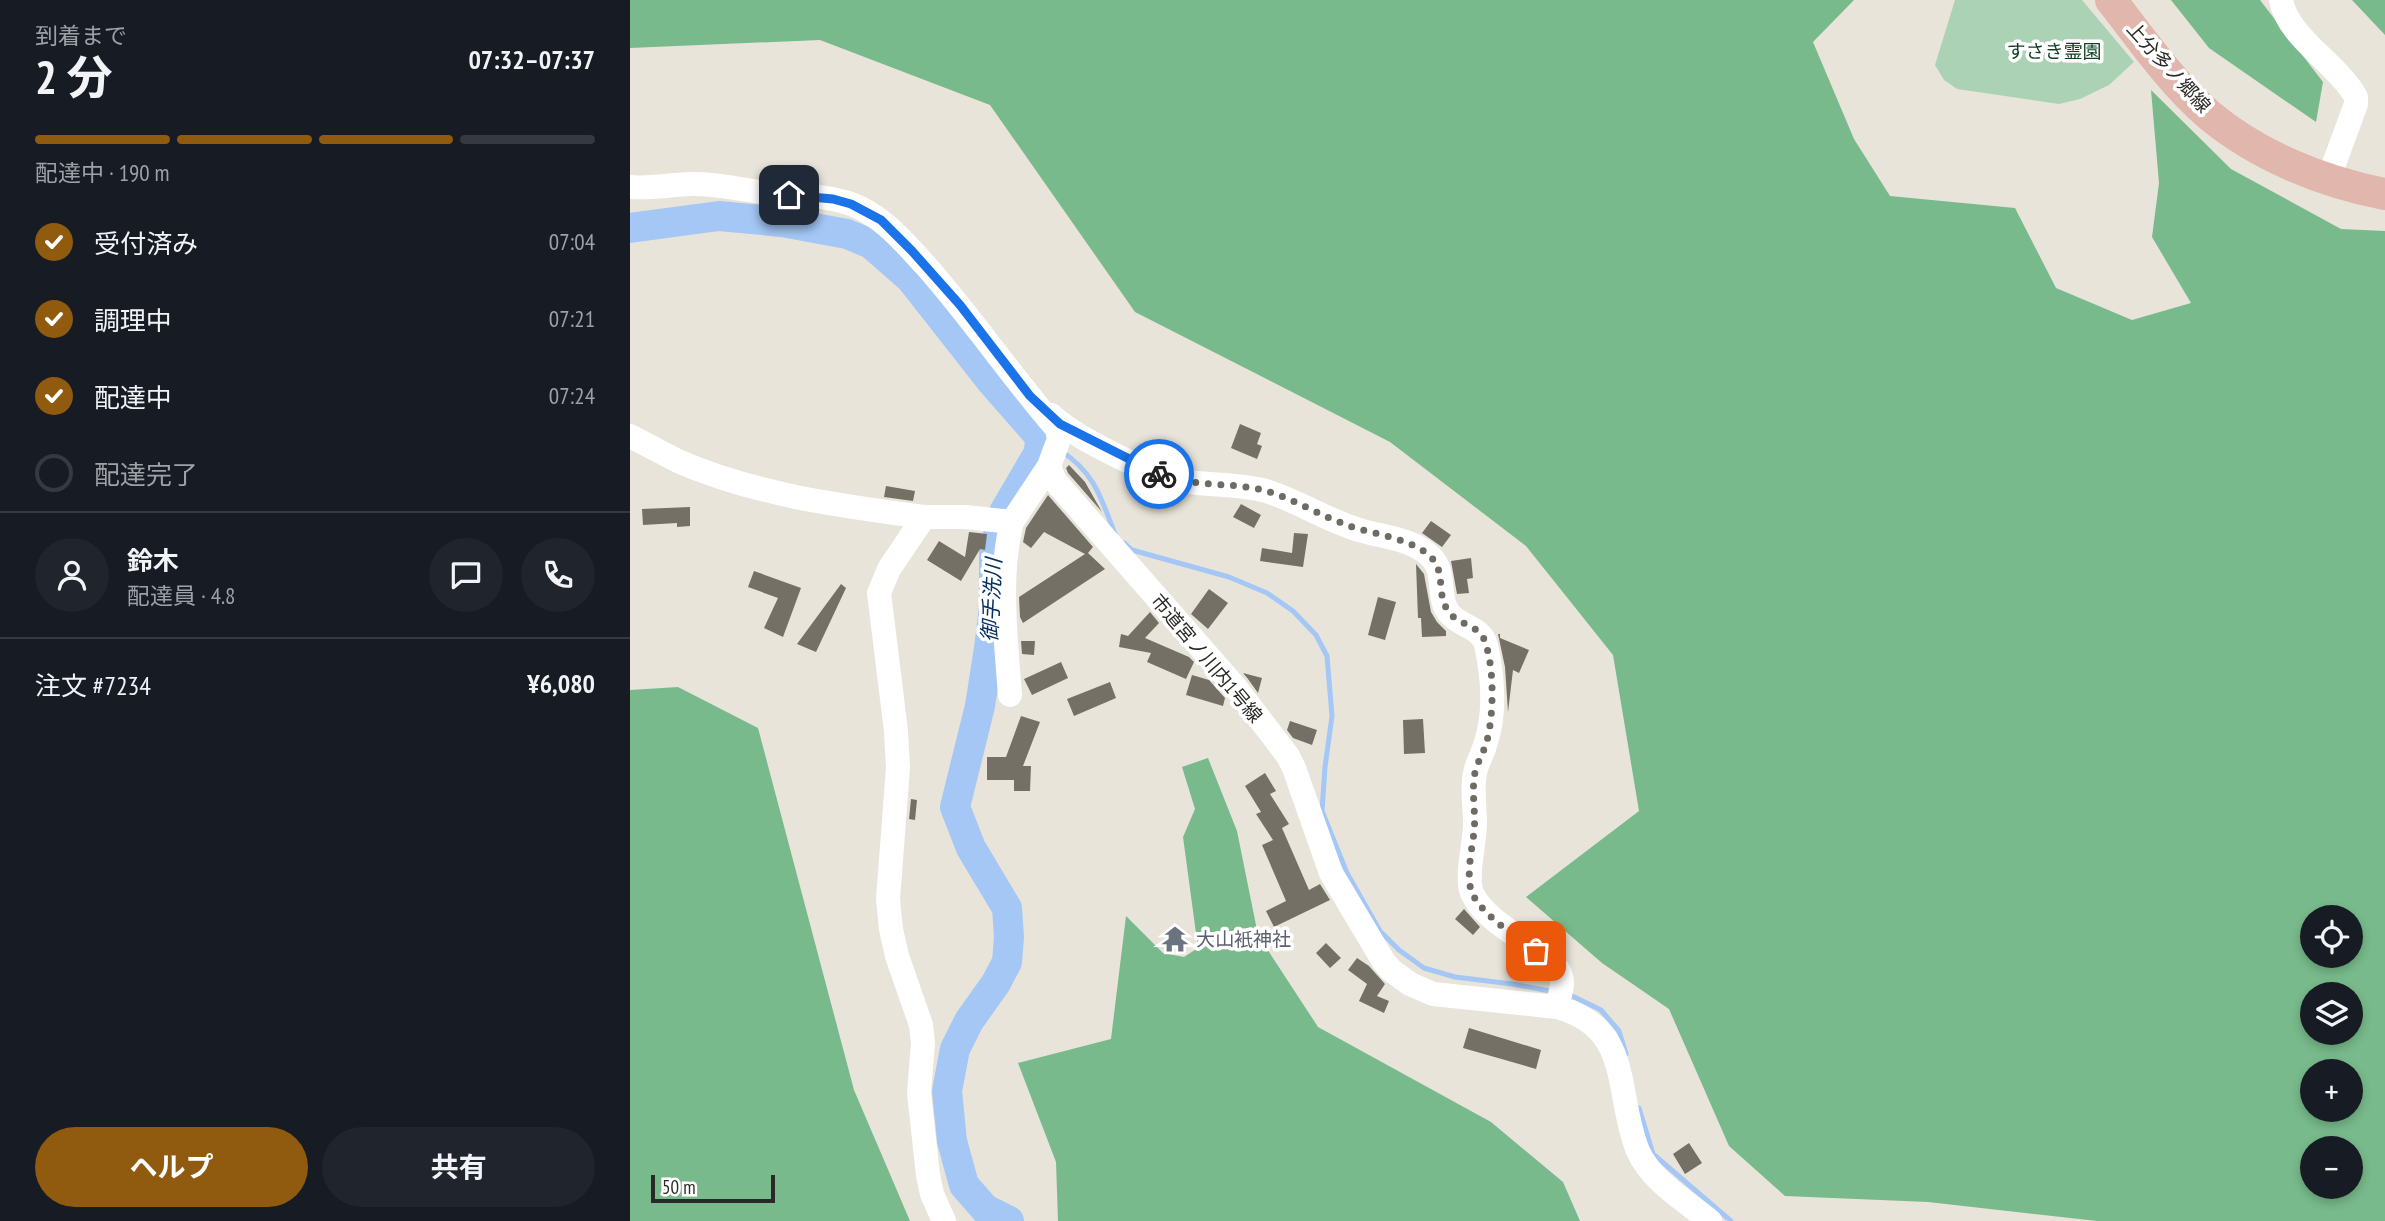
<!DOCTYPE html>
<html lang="ja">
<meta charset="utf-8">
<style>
body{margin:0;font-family:"PT Sans Narrow","Noto Sans JP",sans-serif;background:#20242c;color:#f1f3f6;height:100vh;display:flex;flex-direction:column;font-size:26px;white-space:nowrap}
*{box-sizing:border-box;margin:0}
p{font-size:23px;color:#9ea1a6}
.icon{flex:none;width:38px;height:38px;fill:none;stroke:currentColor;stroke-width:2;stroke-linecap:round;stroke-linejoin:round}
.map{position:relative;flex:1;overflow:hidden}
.side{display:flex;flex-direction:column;background:#171b24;width:630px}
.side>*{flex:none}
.fabs{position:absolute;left:1670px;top:905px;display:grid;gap:14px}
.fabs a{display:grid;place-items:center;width:63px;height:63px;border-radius:50%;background:#171b24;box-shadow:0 4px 10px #0003;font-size:35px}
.scale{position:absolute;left:21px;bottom:18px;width:124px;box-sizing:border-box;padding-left:7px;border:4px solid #2b2925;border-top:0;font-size:19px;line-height:24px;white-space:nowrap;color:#2b2925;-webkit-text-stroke:5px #fff;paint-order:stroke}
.pin{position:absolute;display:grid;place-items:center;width:60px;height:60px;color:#fff;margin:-30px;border-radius:14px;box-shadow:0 4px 10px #0006}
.courier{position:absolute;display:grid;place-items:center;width:70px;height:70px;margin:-35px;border:5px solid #1a73e8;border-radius:50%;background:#fff;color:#222;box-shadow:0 2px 9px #0007}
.summary em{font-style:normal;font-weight:700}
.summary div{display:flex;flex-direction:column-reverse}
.summary{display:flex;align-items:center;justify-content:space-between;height:119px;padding:0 35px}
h1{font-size:46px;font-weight:700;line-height:52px}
.bar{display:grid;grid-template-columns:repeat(4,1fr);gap:10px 7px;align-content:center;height:84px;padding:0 35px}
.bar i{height:9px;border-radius:5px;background:#363941}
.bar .selected{background:#905b0e}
.bar p{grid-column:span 4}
.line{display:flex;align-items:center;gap:18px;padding:0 35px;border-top:2px solid #363941}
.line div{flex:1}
.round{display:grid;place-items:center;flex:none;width:74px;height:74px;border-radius:37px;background:#20242c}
ol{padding:0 35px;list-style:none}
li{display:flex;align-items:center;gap:21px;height:77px}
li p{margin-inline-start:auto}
li .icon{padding:7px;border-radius:50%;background:#905b0e;color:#fff;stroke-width:4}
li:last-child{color:#9ea1a6}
li i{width:38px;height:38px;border:4px solid #363941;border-radius:50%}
.cta{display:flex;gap:14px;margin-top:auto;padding:14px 35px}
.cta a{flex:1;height:80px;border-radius:42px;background:#905b0e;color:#fff;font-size:28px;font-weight:700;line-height:80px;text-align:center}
.cta a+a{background:#20242c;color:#f1f3f6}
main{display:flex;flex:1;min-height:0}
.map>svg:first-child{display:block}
.green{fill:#abd2b5}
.forest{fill:#78ba8b;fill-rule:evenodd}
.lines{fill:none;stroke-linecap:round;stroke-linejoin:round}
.stream{stroke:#a4c7f6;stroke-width:5}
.river{stroke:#a4c7f6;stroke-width:30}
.building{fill:#747066}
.minor{stroke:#fff;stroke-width:24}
.major{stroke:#e0b6ad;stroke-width:32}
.done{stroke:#6e6a64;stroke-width:7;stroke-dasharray:0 12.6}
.route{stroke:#1a73e8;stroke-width:9}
.labels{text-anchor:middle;stroke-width:7;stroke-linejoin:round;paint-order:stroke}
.park-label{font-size:19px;fill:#104224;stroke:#fff}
.street-label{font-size:19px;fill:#2b2925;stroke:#fff}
.worship-label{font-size:19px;fill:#5b616d;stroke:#fff;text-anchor:start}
.water-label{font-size:21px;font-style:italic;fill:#073164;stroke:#fff}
</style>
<main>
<section class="side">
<div class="summary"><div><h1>2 分</h1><p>到着まで</p></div><em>07:32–07:37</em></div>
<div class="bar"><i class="selected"></i><i class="selected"></i><i class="selected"></i><i></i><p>配達中 · 190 m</p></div>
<ol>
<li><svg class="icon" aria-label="check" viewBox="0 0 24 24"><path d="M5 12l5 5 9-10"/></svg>受付済み<p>07:04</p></li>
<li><svg class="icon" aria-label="check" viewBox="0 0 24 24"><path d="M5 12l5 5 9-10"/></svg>調理中<p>07:21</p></li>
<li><svg class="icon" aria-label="check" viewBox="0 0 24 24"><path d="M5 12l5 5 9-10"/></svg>配達中<p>07:24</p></li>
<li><i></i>配達完了</li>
</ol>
<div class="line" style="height:126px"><a class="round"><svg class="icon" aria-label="person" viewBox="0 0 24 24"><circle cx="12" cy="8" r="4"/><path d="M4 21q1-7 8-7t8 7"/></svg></a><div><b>鈴木</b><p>配達員 · 4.8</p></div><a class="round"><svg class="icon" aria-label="chat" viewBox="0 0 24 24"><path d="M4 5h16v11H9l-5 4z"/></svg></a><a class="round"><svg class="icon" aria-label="phone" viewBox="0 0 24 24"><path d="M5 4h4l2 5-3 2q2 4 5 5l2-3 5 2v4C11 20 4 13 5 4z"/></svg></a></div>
<div class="line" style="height:91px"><div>注文 #7234</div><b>¥6,080</b></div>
<div class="cta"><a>ヘルプ</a><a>共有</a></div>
</section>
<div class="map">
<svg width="1755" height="1221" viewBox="0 0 1755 1221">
<rect width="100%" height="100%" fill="#e9e4d9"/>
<path class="green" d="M1325 0H1452L1504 62 1479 85 1450 99 1429 104 1327 89 1314 80 1305 65Z"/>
<path class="forest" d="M0 0H1224L1183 42 1224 139 1260 196 1385 208 1426 288 1502 320 1561 303 1522 237 1529 183 1521 90 1601 169 1711 229 1755 231V1221H1467L1298 1202 1155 1196 1099 1146 1039 1009 972 963 896 897 1009 811 983 655 896 546 760 442 505 312 360 105 190 40 0 48ZM1720 917V956H1682V917ZM1720 994V1032H1682V994ZM1682 1071H1720V1110H1682ZM1682 1148H1720V1186H1682Z
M1541 0H1630L1693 82 1686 122 1579 48Z
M1722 0H1755V35Z
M48 687 128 728 224 1090 280 1221H0V690Z
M578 758 607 831 628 935 688 1027 861 1122 933 1182 950 1221H428L426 1162 388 1063 481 1039 496 916 533 953 554 957 568 948 553 837 565 809 552 767Z"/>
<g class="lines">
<path class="stream" d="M431 451C465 473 471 498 485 534
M494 543 502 550 599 577 637 593 663 611 686 635 697 656 702 716 695 767 692 811 717 873 750 931 769 950 794 968 825 977 882 984 925 992
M938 994 971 1010 989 1031 996 1054
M1009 1108 1023 1154 1101 1221"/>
<path class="river" d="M0 228 89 216 152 222 217 234 241 244 281 279 361 381 411 438 408 454 374 512 364 551V608L359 648 350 706 325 807 341 848 377 908 379 937 377 962 366 983 339 1021 325 1049 317 1091 322 1141 334 1185 355 1209 379 1221"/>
</g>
<path class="building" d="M610 424 631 433 627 444 632 446 627 459 601 448Z
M439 465 455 482 472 512 438 473 436 468Z
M256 486 285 491 283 501 254 497Z
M418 495 463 547 458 553 475 569 393 623 390 617 389 597 455 554 414 532 401 548 393 542 396 528Z
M611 504 631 515 624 528 603 517Z
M60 507V526L47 527V523L13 525 12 509Z
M801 521 821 535 812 547 792 533Z
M339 532 357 534 355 550 350 549 331 581 297 560 309 541 335 557Z
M664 533 678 534 673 567 630 561 632 548 662 553Z
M841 558 843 578 837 579 839 593 827 594 821 561Z
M786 564 794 574 801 612 807 622 816 631V636L792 637 791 618H788Z
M124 571 171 588 153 637 134 628 148 598 118 587Z
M211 584 216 588 186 652 167 644Z
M579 589 598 603 578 629 561 614Z
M748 597 766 602 755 640 738 635Z
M520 612 529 623 515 638 559 657 564 662 556 679 517 662 521 653 489 647 491 634 498 636Z
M868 634H870V638L899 650 889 673 883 670 878 712 875 667Z
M391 641H405L404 655 392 654Z
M431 662 438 678 402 695 394 679Z
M613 673 632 678 628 693 618 679Z
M562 675 579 680 595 698 593 706 556 695Z
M480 682 486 698 444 716 437 699Z
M391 716 410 722 393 766H401L400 791H384V780H357V757H376Z
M793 719 795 753 774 754 773 720Z
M660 721 687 730 682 745 663 738 657 730Z
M635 773 646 791 640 794 659 824 652 828 679 890 690 884 700 900 644 927 636 911 656 901 632 845 643 840 626 814 631 812 615 786Z
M281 799 287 800 285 820 279 819Z
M834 909 850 927 843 935 825 919Z
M696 943 711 958 700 968 686 953Z
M727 958 739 966 755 984 747 996 759 1001 754 1013 729 1001 737 984 718 970Z
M839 1028 911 1050 906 1069 833 1048Z
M1059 1143 1072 1163 1055 1174 1043 1154Z"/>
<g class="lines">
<path class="minor" d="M1651 0C1658 38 1707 63 1726 97V104L1698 180
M0 187C22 189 42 184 64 184 89 184 113 190 138 193 165 195 192 195 218 203 250 213 274 242 296 266 342 318 381 376 427 429L429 439 419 466 425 481 606 688 658 756 664 768 701 873 754 962 761 970 780 984 803 994 927 1007C1004 1028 984 1092 1008 1151 1021 1181 1056 1201 1080 1221
M421 415C444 437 520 475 552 481 580 486 608 483 636 491 669 501 699 522 733 531 757 538 783 539 801 557 816 571 807 596 818 612 829 627 851 626 856 645 863 676 866 715 855 745 853 753 848 761 846 769 841 786 845 804 845 822 845 843 838 864 840 885 844 922 926 952 931 976 934 985 929 997 927 1007
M0 436C16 444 32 453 48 461 125 495 212 506 294 517
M380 695C376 641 368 575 382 522
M314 1221 302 1194 298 1175 289 1093 293 1043 291 1025 267 956 261 929 258 899 268 768 266 731 249 593 259 569 294 517H335L382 522 419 466"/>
<path class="major" d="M1481 0C1512 40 1541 82 1579 115 1628 156 1693 182 1755 194"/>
</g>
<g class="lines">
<path class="done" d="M529 474C562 487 599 482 633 490 662 498 689 515 717 525 741 534 769 536 792 550 820 567 804 590 818 611 826 624 848 625 854 639 865 666 864 718 856 744 852 756 845 766 844 779 842 797 846 815 844 832 842 849 835 880 843 895 854 916 887 938 906 951"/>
<path class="route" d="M159 195 203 199 221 204 251 220 282 251 330 305 400 396 430 424 529 474"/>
</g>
<defs>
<g id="temple-bare" transform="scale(2.1)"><path d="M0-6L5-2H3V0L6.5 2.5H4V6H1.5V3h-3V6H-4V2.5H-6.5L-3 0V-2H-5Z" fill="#6b7280" stroke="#fff" stroke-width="2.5" paint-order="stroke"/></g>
</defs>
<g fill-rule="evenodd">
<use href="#temple-bare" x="545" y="939"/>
</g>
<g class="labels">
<g class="park-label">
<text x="1424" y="58">すさき霊園</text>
</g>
<g class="street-label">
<text transform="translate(1539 67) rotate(48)" y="7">上分多ノ郷線</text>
<text transform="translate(577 658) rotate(50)" y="7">市道宮ノ川内1号線</text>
</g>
<g class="worship-label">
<text x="566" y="946">大山衹神社</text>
</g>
<g class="water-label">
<text transform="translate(362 600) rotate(-87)" y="7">御手洗川</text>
</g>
</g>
</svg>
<div class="fabs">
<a><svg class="icon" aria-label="locate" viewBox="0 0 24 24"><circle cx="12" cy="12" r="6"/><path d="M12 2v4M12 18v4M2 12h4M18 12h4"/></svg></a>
<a><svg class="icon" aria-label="layers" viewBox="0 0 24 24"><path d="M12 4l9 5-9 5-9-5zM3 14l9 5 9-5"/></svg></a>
<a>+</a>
<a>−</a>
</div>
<div class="scale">50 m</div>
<div class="pin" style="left:906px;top:951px;background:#ea580c"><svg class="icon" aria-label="bag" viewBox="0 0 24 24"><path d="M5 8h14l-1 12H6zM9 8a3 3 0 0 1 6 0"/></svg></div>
<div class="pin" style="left:159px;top:195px;background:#1f2937"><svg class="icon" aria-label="home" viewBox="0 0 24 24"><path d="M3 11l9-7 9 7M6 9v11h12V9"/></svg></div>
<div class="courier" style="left:529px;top:474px"><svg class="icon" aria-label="bike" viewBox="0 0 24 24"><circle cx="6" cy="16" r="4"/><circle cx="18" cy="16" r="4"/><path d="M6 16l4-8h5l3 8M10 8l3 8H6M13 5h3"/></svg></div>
</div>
</main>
